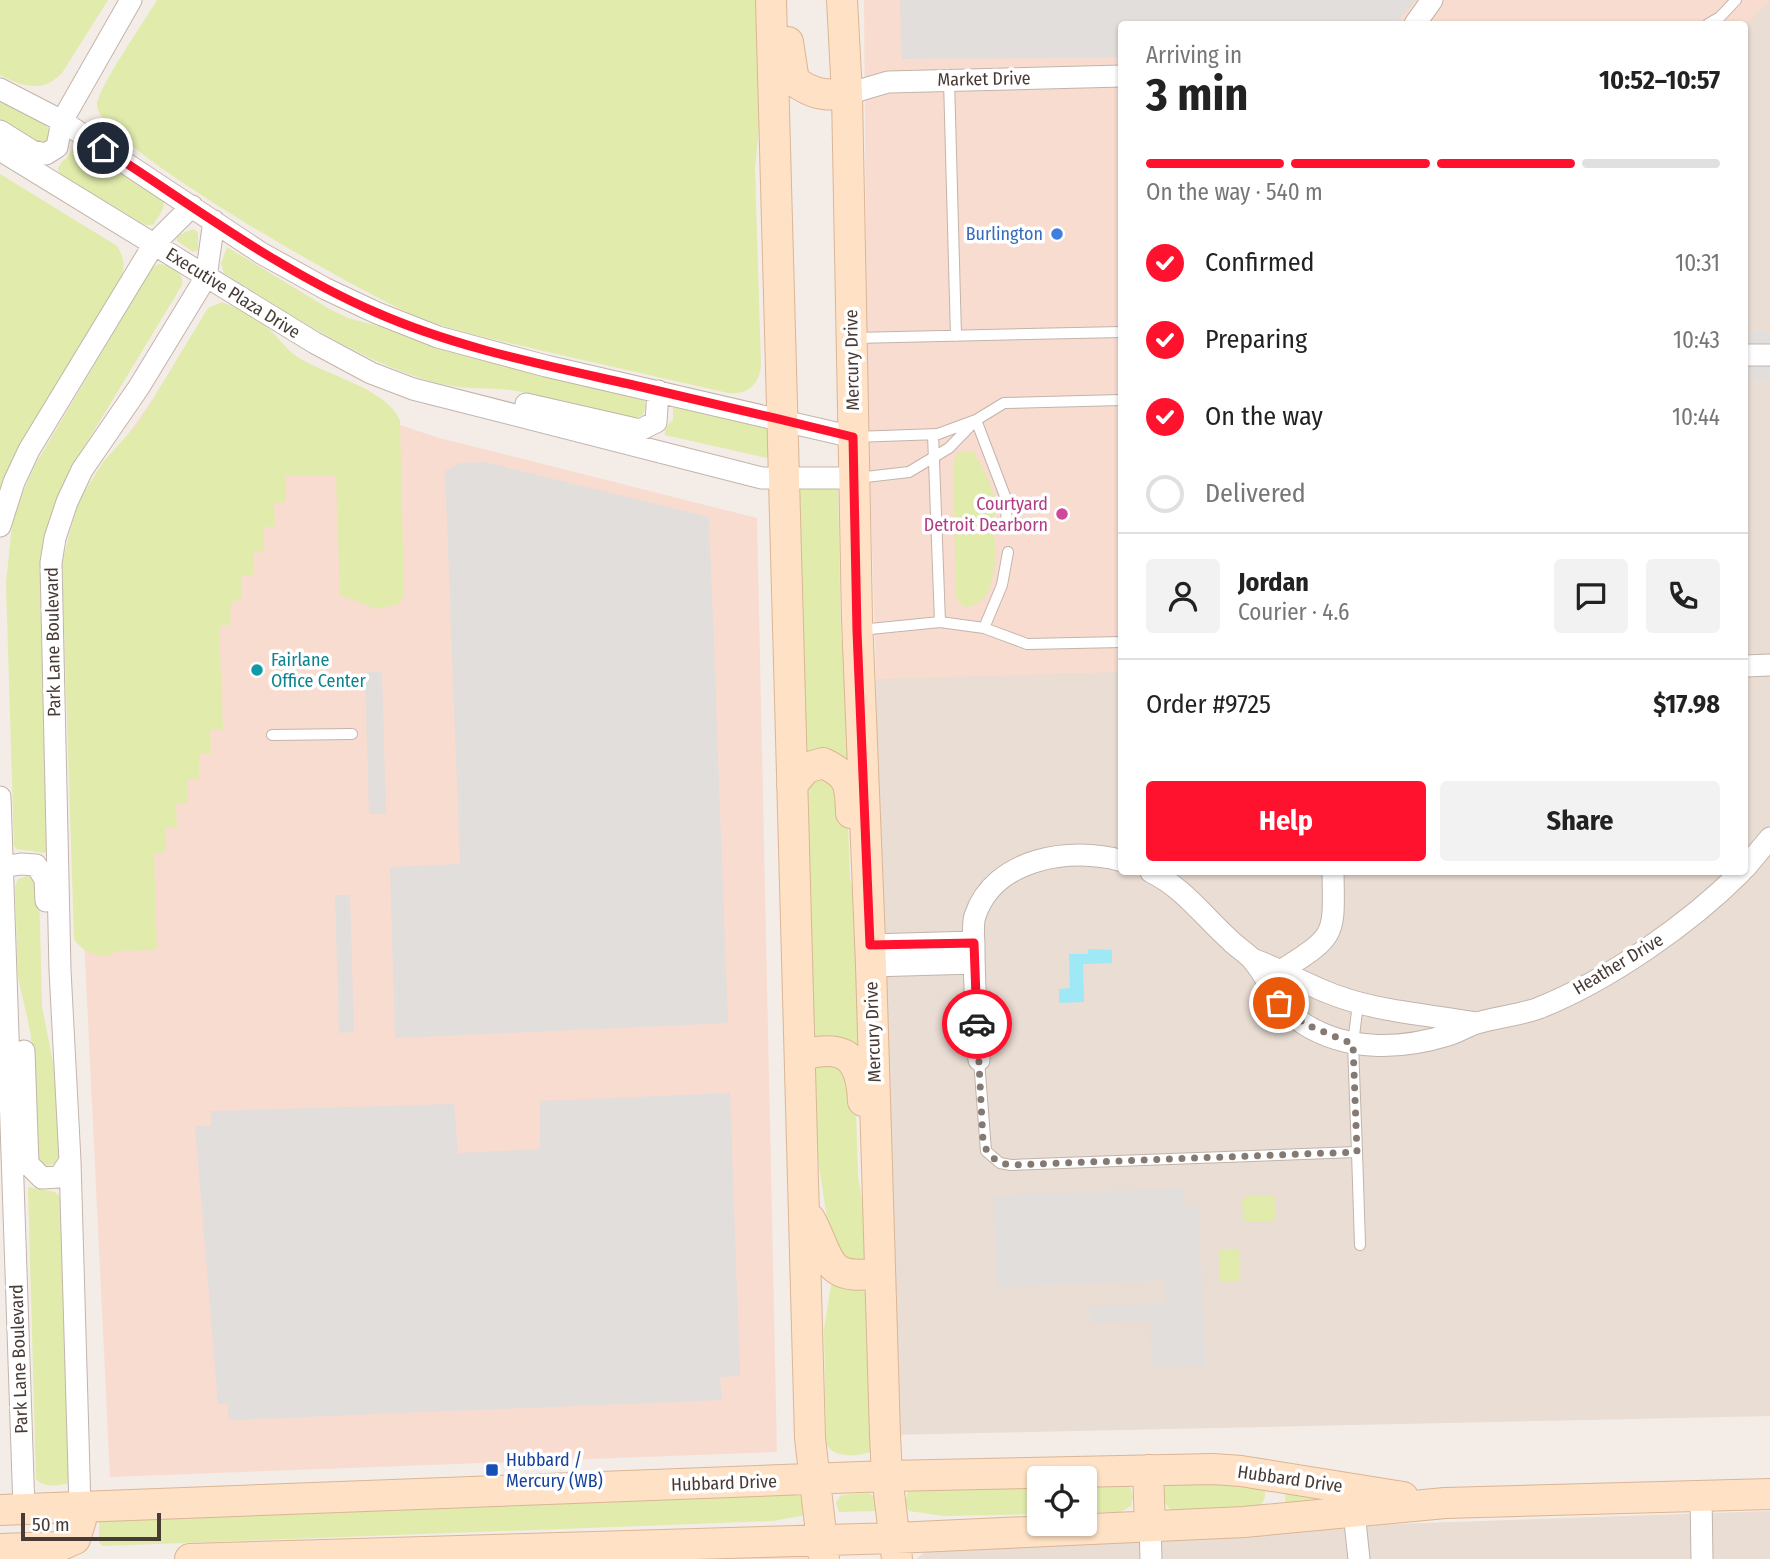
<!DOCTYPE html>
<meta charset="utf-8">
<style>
body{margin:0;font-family:"Fira Sans Condensed",sans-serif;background:#f2f2f2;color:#222;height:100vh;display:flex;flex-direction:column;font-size:26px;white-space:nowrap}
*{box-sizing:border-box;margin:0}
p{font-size:23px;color:#767676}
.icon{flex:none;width:38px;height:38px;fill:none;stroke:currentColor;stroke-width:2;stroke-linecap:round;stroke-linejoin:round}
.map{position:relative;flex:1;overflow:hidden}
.sheet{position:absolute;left:1118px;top:21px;width:630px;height:854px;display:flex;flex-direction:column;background:#fff;border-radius:7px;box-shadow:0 2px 5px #0004}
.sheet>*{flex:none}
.controls{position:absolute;left:1027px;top:1466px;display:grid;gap:14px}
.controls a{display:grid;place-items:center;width:70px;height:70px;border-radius:7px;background:#fff;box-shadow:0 2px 5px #0004;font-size:35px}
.scale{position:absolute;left:21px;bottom:18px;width:140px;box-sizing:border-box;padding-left:7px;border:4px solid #483b35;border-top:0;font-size:19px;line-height:24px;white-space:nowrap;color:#483b35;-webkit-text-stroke:5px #fff;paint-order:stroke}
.pin{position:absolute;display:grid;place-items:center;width:60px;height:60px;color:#fff;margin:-30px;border:4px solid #fff;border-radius:50%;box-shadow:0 2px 7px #0007}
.courier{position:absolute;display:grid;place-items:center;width:70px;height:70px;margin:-35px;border:5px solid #ff122e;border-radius:50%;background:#fff;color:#222;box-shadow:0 2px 9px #0007}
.overview em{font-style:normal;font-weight:700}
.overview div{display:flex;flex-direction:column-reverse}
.overview{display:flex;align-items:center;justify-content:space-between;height:119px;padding:0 28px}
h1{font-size:46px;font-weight:700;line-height:52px}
.bar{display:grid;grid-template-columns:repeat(4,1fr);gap:10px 7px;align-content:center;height:84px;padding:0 28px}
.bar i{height:9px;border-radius:5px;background:#e0e0e0}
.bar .current{background:#ff122e}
.bar p{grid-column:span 4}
.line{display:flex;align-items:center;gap:18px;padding:0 28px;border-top:2px solid #e0e0e0}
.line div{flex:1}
.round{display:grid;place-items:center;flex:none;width:74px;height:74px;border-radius:7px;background:#f2f2f2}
ol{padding:0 28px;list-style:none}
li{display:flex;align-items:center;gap:21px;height:77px}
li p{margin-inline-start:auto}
li .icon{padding:7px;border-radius:50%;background:#ff122e;color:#fff;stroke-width:4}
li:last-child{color:#767676}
li i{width:38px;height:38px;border:4px solid #e0e0e0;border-radius:50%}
.button{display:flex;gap:14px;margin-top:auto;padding:14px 28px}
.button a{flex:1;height:80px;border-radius:7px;background:#ff122e;color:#fff;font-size:28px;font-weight:700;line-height:80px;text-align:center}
.button a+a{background:#f2f2f2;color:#222}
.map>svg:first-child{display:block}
.residential{fill:#e9ddd4}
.commercial{fill:#f8dcd0}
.green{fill:#e0ebac}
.parking{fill:#e2dedc}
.water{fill:#9ee9f5}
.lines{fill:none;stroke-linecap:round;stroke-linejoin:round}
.lane-casing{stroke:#c3b4ab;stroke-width:12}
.street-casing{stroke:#c3b4ab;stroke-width:23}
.secondary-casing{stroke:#dbb595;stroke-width:32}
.lane{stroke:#fff;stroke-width:10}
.street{stroke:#fff;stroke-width:21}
.secondary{stroke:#ffe2c5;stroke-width:30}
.done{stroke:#847973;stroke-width:7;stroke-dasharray:0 12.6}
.route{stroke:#ff122e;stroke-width:9}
.shop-dot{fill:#3f7fe0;stroke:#fff;stroke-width:2.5}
.hotel-dot{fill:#d1479c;stroke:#fff;stroke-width:2.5}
.culture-dot{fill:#0f9aa8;stroke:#fff;stroke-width:2.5}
.transit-dot{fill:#1a4fb4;stroke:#fff;stroke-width:2.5}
.labels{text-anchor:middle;stroke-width:7;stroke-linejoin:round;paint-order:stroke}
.street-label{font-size:18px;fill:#483b35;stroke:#fff}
.shop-label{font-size:18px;fill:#366cbe;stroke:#fff;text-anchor:end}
.hotel-label{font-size:18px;fill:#b23c85;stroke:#fff;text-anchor:end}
.culture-label{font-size:18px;fill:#0d838f;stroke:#fff;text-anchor:start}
.transit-label{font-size:18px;fill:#164399;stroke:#fff;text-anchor:start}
</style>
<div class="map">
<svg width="1770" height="1559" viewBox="0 0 1770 1559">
<rect width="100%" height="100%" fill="#f4ece6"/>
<path class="residential" d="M1770 0V1416L885 1435 876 679 880 373 1122 350V872H1745V24Z
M1770 1511V1559H916L935 1544 1223 1530Z"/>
<path class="commercial" d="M864 0H1770V1L1745 25 1122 24V672L876 679 867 374Z
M216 309 391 422 439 438 757 518 777 1452 110 1477 69 627 110 460Z
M807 1551V1559H584Z"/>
<path class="green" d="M0 0H108L62 73C42 94 22 86 0 75Z
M157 0H760L762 94 755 170 761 365C759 384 749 395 728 393 668 379 608 366 548 352 507 342 465 334 425 320 380 304 96 145 97 105 98 87 145 21 157 0Z
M0 99 44 123 50 131 47 142 39 146 0 126Z
M75 142 161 195C169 205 159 215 153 225H145L60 174 58 169C62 158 70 160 75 142Z
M0 174 117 246C125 259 125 267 120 282L0 491Z
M193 229 198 232V250L193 252 177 241V236Z
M227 247 331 310 348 318 643 398 646 406 643 415 635 418C596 409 556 398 516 391 495 387 473 390 452 386 376 372 289 313 224 273L221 263Z
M158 264C169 264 185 273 182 285L75 462C51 509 42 540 40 593L48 849 45 853 16 849 14 845 6 583 12 525 20 499 35 465 152 268Z
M222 302C243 310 261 320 277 337 282 342 286 348 292 353 318 374 388 387 400 421L404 594 399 604 377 609 340 595 336 476H286V502L274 503 275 526 264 527V551L253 552V575L241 576 242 600 231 601 230 625H219L223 729 210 730 211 754H199V778L188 780V803H176L177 827 165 828 166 852 154 853 157 950 113 951 112 956C95 955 84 954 74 939L62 562 78 502 103 462 139 422 208 308Z
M673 404 767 427 770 433 772 459 665 435V429L673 419Z
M966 451 973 452C982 465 993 487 995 502 996 509 994 517 994 524 995 549 1001 605 964 607L956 597 953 466 957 453Z
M802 487H836L838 491 841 638 854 702V764L806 754 798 489Z
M817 771 847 798 850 878 861 933 862 1052 815 1041 813 1036 806 786Z
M27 876 36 879 39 886 42 1007 56 1077 59 1155 55 1163 47 1166 39 1163 36 1155 31 1035 18 977 15 887 18 879Z
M825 1057 855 1082 858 1176 871 1255 863 1263 842 1259 830 1238 817 1153 815 1071 817 1062Z
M28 1187 55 1192 61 1197 70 1478 68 1483C59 1486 43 1488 36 1479Z
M1247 1195 1274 1196 1276 1217 1272 1221H1244L1242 1201Z
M1219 1250H1239L1240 1281H1219Z
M866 1278 875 1450C861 1457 832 1459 826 1443L824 1329 832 1279Z
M1085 1480 1129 1483 1133 1497 1131 1506 1121 1512 1085 1513Z
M1039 1481V1514L944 1516 909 1511 905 1504 908 1492 939 1485Z
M1165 1482 1265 1486C1266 1495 1265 1502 1258 1507L1172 1511 1163 1501 1162 1486Z
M1286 1483 1336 1501 1285 1505Z
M773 1492 805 1497V1515L773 1521 103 1546 99 1543V1521Z
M868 1493 876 1497 877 1509 874 1511 839 1512 836 1503 841 1495Z"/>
<path class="parking" d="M900 0H1416L1395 24H1122V57L902 59Z
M1749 332H1770V381H1750Z
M485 462 709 517 728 1023 395 1038 390 867 460 864 445 471 460 463Z
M365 672H382L386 814H369Z
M335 895H350L354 1032 339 1033Z
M730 1093 740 1376 720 1377 722 1400 229 1420 228 1404H218L195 1126H211V1111L454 1104 458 1153 540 1149V1101Z
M1183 1188V1207L1198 1206 1205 1365 1152 1368 1150 1321 1090 1323V1307L1166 1303 1165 1280 997 1287 993 1196Z"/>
<path class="water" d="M1088 949 1112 950V963L1083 964 1084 1002 1059 1003V989L1070 988 1069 954H1088Z"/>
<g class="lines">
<g class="lane-casing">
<path id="lane" d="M1708 24 1720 17 1736 0
M949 80 956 336
M854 338 1122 332
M933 434 940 622
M854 437 938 434 976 420 1005 496 1007 524
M857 478 909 472 949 448 976 420 1004 403 1122 400
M984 628 1002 585 1008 552
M860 630 940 622 984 628 1027 644 1122 642
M272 735 352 734
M979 1060 986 1151 1000 1163 1011 1165 1357 1152 1353 1044 1358 1003
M1357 1152 1360 1245"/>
</g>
<g class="street-casing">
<path id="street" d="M1415 24 1432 0
M0 89 62 121 261 253 326 289 377 313 438 337 546 366 853 437
M847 94 888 82 1122 76
M0 131 32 151 46 154 57 147 62 121 131 0
M0 150 315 343 371 373 413 389 762 478H854
M1745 355H1770
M526 404 640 430 656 422 658 391
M0 526 14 482 29 450 154 244 192 206
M1745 666 1770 665
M0 797 24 1509
M2 867 21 864 36 865 45 879 46 901
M1745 868 1770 838
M1151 872C1184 888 1204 917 1231 941 1237 947 1245 952 1251 958 1272 982 1273 1003 1304 1024 1347 1051 1400 1050 1448 1035 1458 1032 1467 1026 1477 1023 1498 1017 1520 1015 1539 1008 1609 980 1689 924 1741 872
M870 945 974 942
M1252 959C1281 969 1308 986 1337 996 1381 1012 1431 1015 1476 1023
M871 966 974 963
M1282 970C1337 935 1334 936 1333 872
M24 1051 28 1164 42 1178 59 1177 70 1161
M979 1060C977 1023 974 985 974 948 974 938 972 925 975 916 994 858 1071 846 1122 861
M1701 1496 1702 1559
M80 1507 70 1161 60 970 51 563 55 538 67 502 82 470 139 387 206 277 214 221
M1354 1512 1359 1559
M1150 1526 1151 1559"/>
</g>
<g class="secondary-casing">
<path id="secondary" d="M771 0 810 1438 824 1559
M842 0 847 94 857 619 871 966 885 1435 887 1476 897 1559
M788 42 794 81C813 94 823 96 847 94
M792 785 806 768 823 763C851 776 850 785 851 813
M800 1056C843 1043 861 1055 863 1101
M810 1219C832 1260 823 1281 880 1273
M1148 1470 1150 1526
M0 1510 887 1476 1213 1469 1241 1471 1403 1497
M0 1549 57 1547 75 1539 81 1520 80 1507
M190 1559 895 1538 1244 1522 1445 1503 1770 1494"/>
</g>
<use href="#lane" class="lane"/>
<use href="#street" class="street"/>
<use href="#secondary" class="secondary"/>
</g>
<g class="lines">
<path class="done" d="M977 1024 983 1141C987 1156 996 1162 1010 1165L1357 1152 1353 1044 1305 1024 1279 1003"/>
<path class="route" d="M103 148C192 205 278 270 375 312 461 350 555 367 646 388 716 404 784 420 853 437L857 631 870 945 974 943 977 1024"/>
</g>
<circle class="shop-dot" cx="1057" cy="234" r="7"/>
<circle class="hotel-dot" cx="1062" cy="514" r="7"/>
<circle class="culture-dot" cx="257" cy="670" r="7"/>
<rect class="transit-dot" x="485" y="1463" width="14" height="14" rx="3.5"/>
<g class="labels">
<g class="street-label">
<text transform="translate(984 79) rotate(-1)" y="6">Market Drive</text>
<text transform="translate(233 293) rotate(32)" y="6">Executive Plaza Drive</text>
<text transform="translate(852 360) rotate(-91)" y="6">Mercury Drive</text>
<text transform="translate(53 642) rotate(-91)" y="6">Park Lane Boulevard</text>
<text transform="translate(1618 964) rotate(-31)" y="6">Heather Drive</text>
<text transform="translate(873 1032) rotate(-92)" y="6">Mercury Drive</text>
<text transform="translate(19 1359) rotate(-92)" y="6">Park Lane Boulevard</text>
<text transform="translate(1290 1479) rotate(8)" y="6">Hubbard Drive</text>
<text transform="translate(724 1483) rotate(-2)" y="6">Hubbard Drive</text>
</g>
<g class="shop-label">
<text x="1043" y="240">Burlington</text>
</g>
<g class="hotel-label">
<text x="1048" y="510">Courtyard<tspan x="1048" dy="21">Detroit Dearborn</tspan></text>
</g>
<g class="culture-label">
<text x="271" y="666">Fairlane<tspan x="271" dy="21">Office Center</tspan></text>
</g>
<g class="transit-label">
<text x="506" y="1466">Hubbard /<tspan x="506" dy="21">Mercury (WB)</tspan></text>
</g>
</g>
</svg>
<div class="controls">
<a><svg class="icon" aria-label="locate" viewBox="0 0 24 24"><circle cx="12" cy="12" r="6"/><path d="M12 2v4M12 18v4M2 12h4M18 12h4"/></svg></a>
</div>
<div class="scale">50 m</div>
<div class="pin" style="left:1279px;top:1003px;background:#ea580c"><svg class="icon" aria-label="bag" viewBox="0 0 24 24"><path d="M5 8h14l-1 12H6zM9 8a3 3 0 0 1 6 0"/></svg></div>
<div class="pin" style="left:103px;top:148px;background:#1f2937"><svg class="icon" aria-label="home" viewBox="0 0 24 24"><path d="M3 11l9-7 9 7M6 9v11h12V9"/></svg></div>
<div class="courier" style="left:977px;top:1024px"><svg class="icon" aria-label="car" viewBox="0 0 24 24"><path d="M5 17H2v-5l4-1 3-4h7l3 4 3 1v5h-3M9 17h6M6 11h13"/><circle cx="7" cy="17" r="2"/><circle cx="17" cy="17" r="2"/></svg></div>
<section class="sheet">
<div class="overview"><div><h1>3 min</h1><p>Arriving in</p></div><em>10:52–10:57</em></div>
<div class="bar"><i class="current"></i><i class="current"></i><i class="current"></i><i></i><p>On the way · 540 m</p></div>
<ol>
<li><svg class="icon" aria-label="check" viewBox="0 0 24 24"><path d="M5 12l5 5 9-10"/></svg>Confirmed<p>10:31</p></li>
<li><svg class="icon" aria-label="check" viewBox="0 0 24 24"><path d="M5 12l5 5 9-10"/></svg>Preparing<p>10:43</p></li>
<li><svg class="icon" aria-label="check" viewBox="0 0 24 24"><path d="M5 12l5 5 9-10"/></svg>On the way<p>10:44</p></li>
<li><i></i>Delivered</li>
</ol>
<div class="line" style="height:126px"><a class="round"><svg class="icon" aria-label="person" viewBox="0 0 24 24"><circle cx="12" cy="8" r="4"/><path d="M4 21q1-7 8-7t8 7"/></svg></a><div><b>Jordan</b><p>Courier · 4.6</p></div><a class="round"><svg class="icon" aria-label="chat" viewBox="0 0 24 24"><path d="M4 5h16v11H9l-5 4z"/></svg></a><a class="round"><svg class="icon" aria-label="phone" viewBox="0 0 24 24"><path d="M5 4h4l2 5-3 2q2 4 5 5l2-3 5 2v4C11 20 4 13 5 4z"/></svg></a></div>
<div class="line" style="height:91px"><div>Order #9725</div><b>$17.98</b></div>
<div class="button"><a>Help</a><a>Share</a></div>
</section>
</div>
